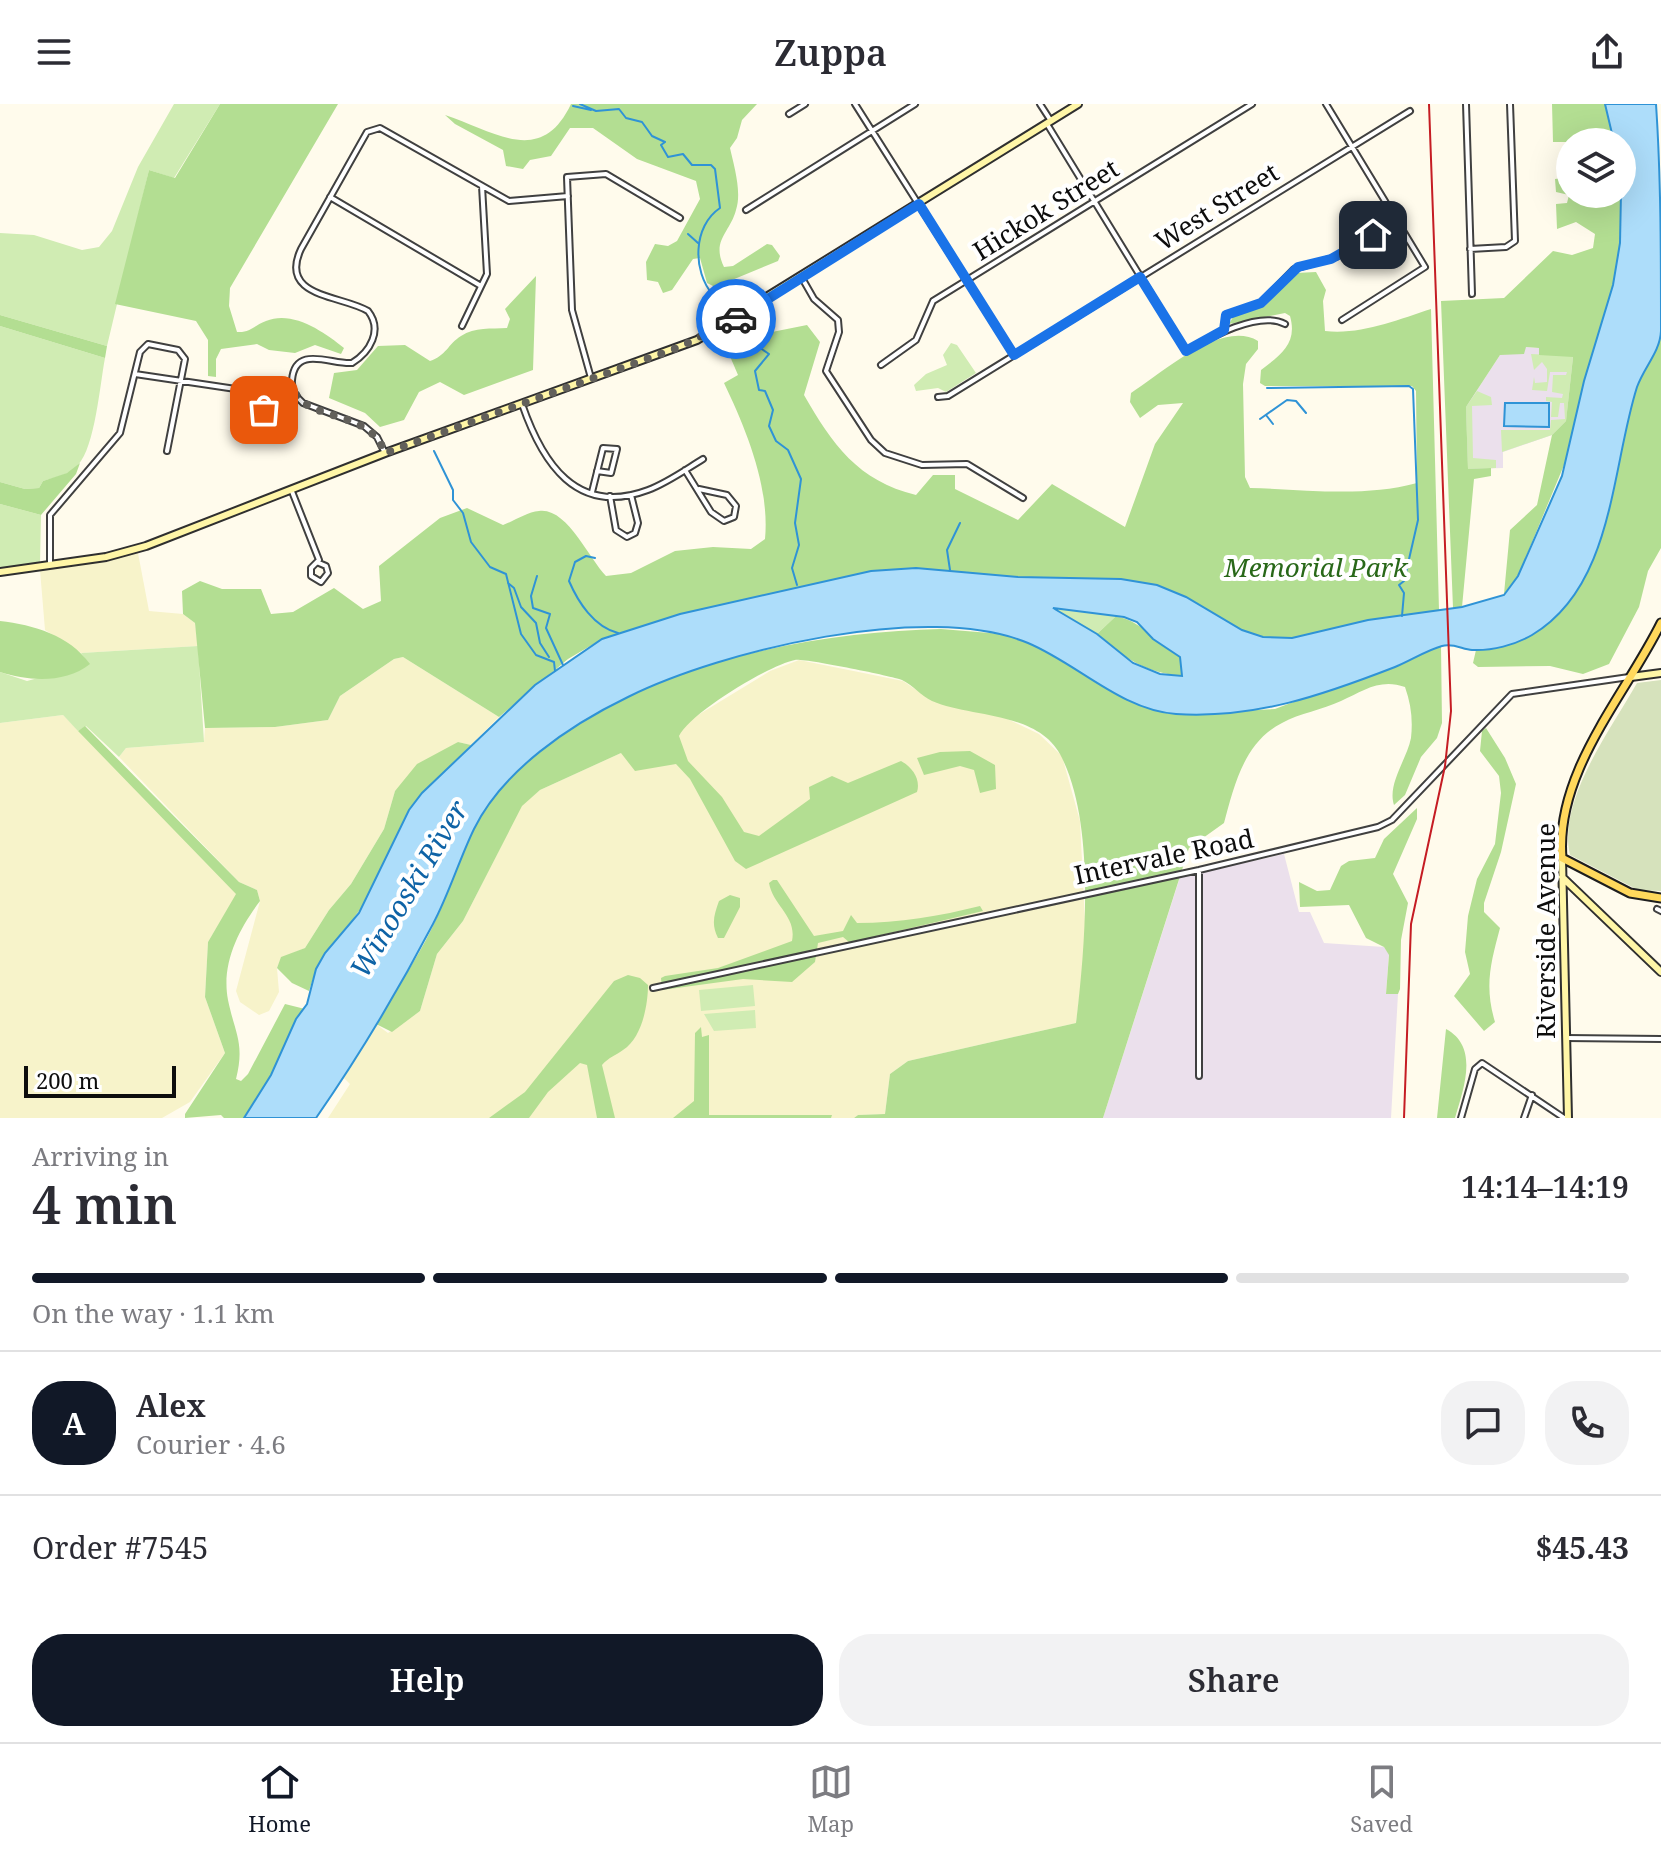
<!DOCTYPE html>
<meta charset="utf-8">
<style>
body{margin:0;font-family:"Noto Serif",serif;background:#f2f2f3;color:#2b2b33;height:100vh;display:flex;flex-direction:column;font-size:30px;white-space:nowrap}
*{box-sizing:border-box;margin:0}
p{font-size:26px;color:#7c7c81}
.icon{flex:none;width:44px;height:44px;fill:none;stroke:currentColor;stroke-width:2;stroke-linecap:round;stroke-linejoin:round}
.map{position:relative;height:1014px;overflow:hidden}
.drawer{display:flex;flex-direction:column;background:#fff;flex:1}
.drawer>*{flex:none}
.tools{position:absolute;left:1556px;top:24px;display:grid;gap:16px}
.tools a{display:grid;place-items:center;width:80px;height:80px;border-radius:50%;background:#fff;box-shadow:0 8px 32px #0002;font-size:40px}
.scale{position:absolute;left:24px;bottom:20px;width:152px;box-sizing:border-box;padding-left:8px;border:4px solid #0d0d0d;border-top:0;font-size:22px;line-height:28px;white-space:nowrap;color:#0d0d0d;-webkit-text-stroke:6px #fff;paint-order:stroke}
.pin{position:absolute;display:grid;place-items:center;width:68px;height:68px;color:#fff;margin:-34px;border-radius:16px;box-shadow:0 4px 12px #0006}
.courier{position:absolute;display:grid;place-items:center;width:80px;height:80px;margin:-40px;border:6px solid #1a73e8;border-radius:50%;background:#fff;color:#222;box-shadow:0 2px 10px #0007}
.headline em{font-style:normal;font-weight:600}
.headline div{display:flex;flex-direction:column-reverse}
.headline{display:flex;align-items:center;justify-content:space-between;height:136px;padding:0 32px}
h1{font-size:52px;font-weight:600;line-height:60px}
.bar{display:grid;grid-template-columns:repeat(4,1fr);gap:12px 8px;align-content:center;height:96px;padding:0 32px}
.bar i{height:10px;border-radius:6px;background:#e1e1e2}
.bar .selected{background:#111827}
.bar p{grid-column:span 4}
.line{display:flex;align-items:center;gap:20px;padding:0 32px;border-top:2px solid #e1e1e2}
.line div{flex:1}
.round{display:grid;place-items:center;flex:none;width:84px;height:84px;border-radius:32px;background:#f2f2f3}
.cta{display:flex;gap:16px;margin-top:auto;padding:16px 32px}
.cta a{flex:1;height:92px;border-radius:32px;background:#111827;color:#fff;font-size:32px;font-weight:600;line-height:92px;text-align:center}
.cta a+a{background:#f2f2f3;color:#2b2b33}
header{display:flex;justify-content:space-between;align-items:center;height:104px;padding:0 32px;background:#fff;font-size:36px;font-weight:600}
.tabs{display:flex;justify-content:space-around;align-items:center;height:112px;border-top:2px solid #e1e1e2;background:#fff;font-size:22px;color:#7c7c81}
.tabs a{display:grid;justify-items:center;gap:4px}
.tabs .selected{color:#111827}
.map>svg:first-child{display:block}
.industrial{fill:#ebe0ec}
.farmland{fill:#f7f3ca}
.green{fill:#d0ecb3}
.forest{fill:#b3de92}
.cemetery{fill:#d6e2bc}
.water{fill:#adddfa;stroke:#2f93d6;stroke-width:2;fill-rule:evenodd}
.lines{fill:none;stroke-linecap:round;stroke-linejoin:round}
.stream{stroke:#2f93d6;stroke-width:2}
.street-casing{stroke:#404040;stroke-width:8}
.secondary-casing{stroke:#2f2f2f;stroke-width:10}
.primary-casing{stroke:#1e1e1e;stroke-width:11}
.street{stroke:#fff;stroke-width:4}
.secondary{stroke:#fff6a7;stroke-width:6}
.primary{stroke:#ffd85c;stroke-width:7}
.rail{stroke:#c51c23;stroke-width:2}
.done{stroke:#62605b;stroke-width:8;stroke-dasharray:0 14.4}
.route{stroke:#1a73e8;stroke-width:10}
.labels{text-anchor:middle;stroke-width:8;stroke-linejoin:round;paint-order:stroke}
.street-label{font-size:26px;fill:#0d0d0d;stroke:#fff}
.park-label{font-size:26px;font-style:italic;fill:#296819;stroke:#fff}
.water-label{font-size:28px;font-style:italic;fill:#0e63a6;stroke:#fff}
</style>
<header><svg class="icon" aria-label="menu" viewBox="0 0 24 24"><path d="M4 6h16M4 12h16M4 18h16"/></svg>Zuppa<svg class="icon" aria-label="share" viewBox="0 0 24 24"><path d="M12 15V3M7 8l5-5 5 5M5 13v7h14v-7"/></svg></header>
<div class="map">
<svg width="1661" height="1014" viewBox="0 0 1661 1014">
<rect width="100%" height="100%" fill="#fffbec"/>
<path class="industrial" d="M1526 243 1539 244V250L1573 252 1566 317 1552 331 1503 348V364L1468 365 1466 303 1500 251Z
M1284 750 1299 808H1310L1324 839 1384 843 1389 850 1386 889 1398 890 1391 1014H1103L1180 773Z"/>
<path class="farmland" d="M138 449 149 507 183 510 195 519 198 542 81 549 45 526 40 466Z
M403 553 499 613 471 641 458 638 395 687 384 725 351 780 329 806 305 844 281 854 277 864 279 888 269 907 259 911 240 898 236 887 260 797 257 786 239 778 119 653 126 644 204 638 205 624 275 623 328 616 340 592 394 555Z
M799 556 903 577 933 597 997 610 1039 630 1062 652 1080 717 1086 839 1076 919 908 957 890 970 885 1010 858 1011 854 1014H328L350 980 344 974 376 920 388 929 420 907 437 850 463 817 522 701 540 686 680 622 770 567Z
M63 611 237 790 208 838 205 893 225 949 190 998 162 1014H0V619Z"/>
<path class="green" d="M174 0H220L174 74 149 66 107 242 0 211V129L34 131 82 146 99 143 112 127 138 63Z
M0 222 105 254C100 280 95 343 78 361 69 371 56 373 43 377L39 384 25 385 0 378Z
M951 239 957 241 976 269 946 288 938 284 916 287 914 281 926 270 947 261 943 251Z
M1531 250 1573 252 1566 317 1552 331 1502 348 1501 326H1550L1551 316 1565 315 1564 299H1560L1558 313H1551L1552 298 1546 297V293L1562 294 1563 290 1552 288 1553 271H1566L1567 268H1550L1547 287 1532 286 1534 273 1535 279 1547 278V265L1542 258 1534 266Z
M1477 287 1491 293 1492 301 1472 302 1473 354 1496 356V364L1468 365 1466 303Z
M0 400 41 411 40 460 0 466Z
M1052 503 1124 513H1115L1097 530Z
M198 542 204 638 126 644 119 653 86 622 78 627 63 611 0 619V568L27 577 89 560 81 549Z
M753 881 755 902 701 907 699 886Z
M755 906 756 924 714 927 704 910Z"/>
<path class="forest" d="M220 0H338L230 184 229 202 237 228C251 229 254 221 266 217 293 206 324 228 344 244L341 250 315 241 295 249 269 246 257 240 221 245 216 255V273L208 272V236L196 217 115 200 149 66 175 74Z
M571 0H757L742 16 737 34 730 44C734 62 742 88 736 106 730 129 711 136 724 163L733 162 767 140 772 141 780 152 778 157 715 183 707 179 700 154 693 155 672 186 663 189 658 178 647 176 646 158 655 140 668 142 677 137 700 95 696 77 637 55 593 24H570L551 52 530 56 523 65 506 62 503 46 455 20 445 11C496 28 541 63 571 0Z
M1552 0H1605L1614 38H1553Z
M1570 73V90H1620V139L1613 181 1584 277 1569 349 1518 472 1504 490 1510 426 1537 401 1552 331 1566 317 1573 253 1539 251V244L1526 243 1524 250 1500 251 1466 303 1468 365 1491 364V372L1474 375 1462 503 1453 504 1441 197 1504 194 1553 147 1572 151 1593 144 1595 130 1576 118 1557 125 1556 100 1567 99 1569 91 1556 88 1555 75Z
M1316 168 1326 186 1323 197 1325 227C1361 231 1397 216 1431 205L1439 506 1368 516 1292 534 1263 533 1242 526 1186 493 1157 481 1121 475 1018 473 916 464 871 467 680 510 602 535 568 555 499 613 403 553 394 555 340 592 328 616 275 623 205 624 195 519 183 510 182 487 200 477 222 485H261L271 510 293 508 334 484 363 505 381 497 379 462 440 414 467 404 503 421C514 417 527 408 539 407 567 403 589 455 606 472L631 469 675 447 713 443 751 445 765 435C770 383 746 325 724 279L738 271 720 229 749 213 756 224 772 228 807 221 820 238 804 291C832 340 858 377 916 391L933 371H955V385L1018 416 1052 380 1125 423 1155 340 1183 299 1158 301 1140 314 1130 298 1131 289C1162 269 1222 215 1258 237V245L1246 260 1243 280 1245 373 1250 384C1307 385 1361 394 1417 379L1416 287 1412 282H1265L1260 279 1261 266C1280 251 1298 240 1290 212L1285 209 1229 220 1233 213 1265 202 1296 169Z
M536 172 533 266 464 291 440 278 419 288 404 316 380 323 365 309 329 294 334 269 357 266 378 242 405 241 430 257C446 252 448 240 461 232 475 223 491 225 507 224L510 215 505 205Z
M0 211 107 242 105 254 0 222Z
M1661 233V444L1648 467 1639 503 1609 560 1583 570 1550 562 1478 563 1473 559 1476 546C1615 529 1604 387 1637 283 1643 266 1654 250 1661 233Z
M80 359 76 370 41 411 0 400V378L25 385 39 384 43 377 67 369Z
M1115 513C1135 512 1161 541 1180 553L1182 572C1147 569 1123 554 1097 530Z
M0 517C34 521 69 531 90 560 65 580 28 577 0 568Z
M941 525 1002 530 1032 540 1136 600 1170 610 1275 605 1441 542 1442 619 1437 634 1421 653 1405 691 1394 701C1387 680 1407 655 1411 634 1413 616 1411 600 1405 583 1380 574 1363 587 1341 597 1322 606 1300 609 1282 619 1244 638 1234 682 1224 719L1189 744 1103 1014H854L858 1011 885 1010 890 970 908 957 1076 919C1085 844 1096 723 1062 654 1040 607 971 614 932 597 921 592 913 581 902 576 891 572 803 554 795 556 769 561 690 609 679 632L688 657 722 693 744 728 759 732 810 695 809 683 832 672 848 679 901 657C912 663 921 675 917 688L746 765 735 757 690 675 676 660 635 667 621 649 540 686 522 702 463 817 437 850 420 907 392 928 376 920C397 884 422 848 439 809 456 771 467 727 493 694 591 571 792 528 941 525Z
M85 622 239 778 257 786 260 797C239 825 221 859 228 896 235 930 245 939 236 975L241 977 248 970 285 900 305 905 296 915 271 971 244 1014H224L221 1011 185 1014V1010L225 949 205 893 208 838 236 790 78 627Z
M1486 624 1505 654 1516 680 1501 748 1484 799V808L1500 824C1491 858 1484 882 1495 918L1484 927 1454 892 1470 870 1465 848 1468 812 1477 775 1495 740 1501 689 1499 672 1480 647 1482 627Z
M458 638 471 641 409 706 367 796 316 865 309 887 292 879 277 864 281 853 305 844 329 806 351 780 384 725 395 687 417 660Z
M970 647 995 661 996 685 980 689 974 666 960 662 924 671 917 654 940 648Z
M1417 704V715L1393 770 1408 799 1401 836 1400 885 1398 890H1386L1389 851 1384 843 1366 834 1349 801 1300 803 1299 778 1317 787 1330 786 1341 762 1349 757 1375 754 1384 735Z
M773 776H777L814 832 843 827 851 811 857 819C899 819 940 812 980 802L983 807 860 836 849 838 843 833 818 839 815 858 792 878 743 875 662 886 661 874 665 872 718 864 792 837C797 812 773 802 769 779Z
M730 791 740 794V803L724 834H718C711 820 714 811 719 797Z
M628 871 640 874 648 881C648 901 642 934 623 946 615 952 609 953 602 961L615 1014H597L587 961 580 959 548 988 529 1014H489L525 988 614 877Z
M701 923 702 933 709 931V1011H832L831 1014H673L694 997 695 929Z
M1446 925C1480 943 1463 986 1455 1014H1437Z"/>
<path class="cemetery" d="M1661 576V787L1638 786 1570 751C1557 696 1612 624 1637 579Z"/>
<path class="water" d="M1605 0H1656C1661 74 1661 152 1661 227 1660 248 1644 263 1637 283 1611 365 1614 482 1532 531 1515 541 1492 547 1472 546 1462 545 1453 539 1442 542 1427 546 1410 557 1395 563 1323 591 1255 615 1176 610 1121 606 1078 560 1028 539 927 497 723 546 628 593 570 621 503 666 474 725 459 756 449 790 433 820 398 887 359 952 316 1014H244L271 971 296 915 307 900 316 865 325 849 359 809 409 706 422 689 535 581 602 535 680 510 871 467 916 464 1018 473 1121 475 1157 481 1186 493 1242 526 1263 533 1292 534 1368 516 1462 503 1504 491 1518 472 1562 372 1584 277 1613 181 1620 139 1622 38H1614ZM1053 504 1124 513 1137 518 1153 535 1180 553 1182 572 1160 570 1133 559 1097 530Z
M1505 299H1549V323L1504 322Z"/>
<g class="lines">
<path class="stream" d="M580 0 596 7 619 5 626 14 642 18 652 32 665 38 661 41 668 53 683 50 692 61H711L715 65 720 104C693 122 692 167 713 191
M573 2 591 6
M688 130 698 139
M738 231 740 239H753L769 250 755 267 759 286 765 287 773 306 769 322 776 337 788 346 801 375 795 419 799 441 792 464 797 481
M1267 284 1409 282 1413 285 1418 416 1404 477 1399 481 1404 489 1402 512
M1266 311 1273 320
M1260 315 1287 296 1296 297 1306 309
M434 347 453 386V396L463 409 471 438 490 463 506 470 521 530 536 551 554 558 555 567
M595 454 586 452 575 458 569 477C578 498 594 523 618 529
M950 466 947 446 960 419
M537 472 531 492 533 504 550 510 546 524 563 561
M508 479 514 484 521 503 536 519 540 539 549 553"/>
<g class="street-casing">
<path id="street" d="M855 0 1014 251
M1040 0 1051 17
M1326 0 1425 163 1342 216
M1466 0 1472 190
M789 10 805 0
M1047 20 1186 247C1209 234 1259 206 1285 220
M330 93 481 182
M746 106 915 0
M1470 145 1506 143 1515 137 1510 0
M802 174 814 195 838 216 839 228 826 267 871 336 885 349 922 361 967 360 1023 394
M462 222 487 170 482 82
M1224 226 1226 211 1261 199 1294 165 1336 153 1397 116
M881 261 916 236 933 197 1252 0
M135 270 249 287 292 283
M591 274 572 206 567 73 606 70 680 114
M249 287 250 306 256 311 264 306 263 287
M938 293 948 292 1410 7
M522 300C542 358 576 413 648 386 667 379 685 366 703 355
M385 349 377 333 364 322 303 299C296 293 291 286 292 276 295 240 332 261 352 259 370 248 383 226 368 207 342 191 278 194 301 145L367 28 380 24 509 97 568 92
M685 366 711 408 724 417 734 413 736 402 727 391 699 385
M291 385 319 456 311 464V472L321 478 328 469 326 462 319 459
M592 388 603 344 617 345 611 369 597 367
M610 392 616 426 627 433 635 429 638 419 631 391
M50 461V411L120 329 140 248 148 240 178 246 185 255 167 347
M1657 805 1661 807
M653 884 1199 766 1378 723 1392 716 1512 590 1629 573
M1566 934 1661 935
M1199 972V766
M1461 1014 1475 965 1482 959 1564 1014
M1524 1014 1532 991"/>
</g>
<g class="secondary-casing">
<path id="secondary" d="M0 468 106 453 146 442 385 349 697 236 1078 0
M1631 573 1661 569
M1562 754 1568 1014
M1562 773 1661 868"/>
</g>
<g class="primary-casing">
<path id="primary" d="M1661 519C1625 592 1555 668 1562 754L1630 789 1661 794"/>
</g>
<use href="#street" class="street"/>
<use href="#secondary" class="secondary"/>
<use href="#primary" class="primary"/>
<path class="rail" d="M1404 1014 1411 820 1445 662 1451 607 1429 0"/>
</g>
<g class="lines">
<path class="done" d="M264 306 263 287 292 283C305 320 368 302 385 349L680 243 736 215"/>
<path class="route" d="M736 215 919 100 1014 251 1140 173 1186 247 1224 226 1226 211 1261 199 1298 163 1331 155 1373 131"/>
</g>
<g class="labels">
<g class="street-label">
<text transform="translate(1217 103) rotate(-32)" y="9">West Street</text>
<text transform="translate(1046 106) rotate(-32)" y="9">Hickok Street</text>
<text transform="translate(1164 753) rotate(-12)" y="9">Intervale Road</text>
<text transform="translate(1546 827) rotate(-90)" y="9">Riverside Avenue</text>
</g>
<g class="park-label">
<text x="1316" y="473">Memorial Park</text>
</g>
<g class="water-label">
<text transform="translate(409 785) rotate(-59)" y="10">Winooski River</text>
</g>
</g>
</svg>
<div class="tools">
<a><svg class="icon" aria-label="layers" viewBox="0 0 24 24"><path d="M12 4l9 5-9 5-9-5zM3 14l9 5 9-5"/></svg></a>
</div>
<div class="scale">200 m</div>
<div class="pin" style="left:264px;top:306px;background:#ea580c"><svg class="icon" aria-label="bag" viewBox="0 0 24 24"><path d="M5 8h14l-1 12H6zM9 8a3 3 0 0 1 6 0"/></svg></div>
<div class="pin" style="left:1373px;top:131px;background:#1f2937"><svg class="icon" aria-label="home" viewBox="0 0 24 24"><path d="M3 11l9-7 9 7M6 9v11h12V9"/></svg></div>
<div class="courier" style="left:736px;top:215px"><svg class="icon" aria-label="car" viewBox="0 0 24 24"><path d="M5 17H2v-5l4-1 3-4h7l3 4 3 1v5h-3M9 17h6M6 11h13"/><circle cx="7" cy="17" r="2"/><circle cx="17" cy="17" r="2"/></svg></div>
</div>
<section class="drawer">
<div class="headline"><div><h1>4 min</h1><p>Arriving in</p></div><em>14:14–14:19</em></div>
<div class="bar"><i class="selected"></i><i class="selected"></i><i class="selected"></i><i></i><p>On the way · 1.1 km</p></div>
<div class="line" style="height:144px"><b class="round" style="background:#111827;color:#fff">A</b><div><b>Alex</b><p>Courier · 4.6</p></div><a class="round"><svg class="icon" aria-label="chat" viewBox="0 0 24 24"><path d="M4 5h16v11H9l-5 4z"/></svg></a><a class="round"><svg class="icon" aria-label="phone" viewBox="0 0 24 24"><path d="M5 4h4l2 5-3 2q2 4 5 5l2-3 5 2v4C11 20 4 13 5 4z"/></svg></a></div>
<div class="line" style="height:104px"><div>Order #7545</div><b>$45.43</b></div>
<div class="cta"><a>Help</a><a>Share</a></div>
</section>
<nav class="tabs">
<a class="selected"><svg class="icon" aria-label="home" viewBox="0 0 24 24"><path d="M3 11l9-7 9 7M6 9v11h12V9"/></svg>Home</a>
<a><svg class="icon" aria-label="map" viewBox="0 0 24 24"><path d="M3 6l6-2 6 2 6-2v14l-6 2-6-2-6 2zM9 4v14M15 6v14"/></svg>Map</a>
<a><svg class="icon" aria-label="saved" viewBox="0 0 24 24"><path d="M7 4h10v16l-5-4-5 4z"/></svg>Saved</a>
</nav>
